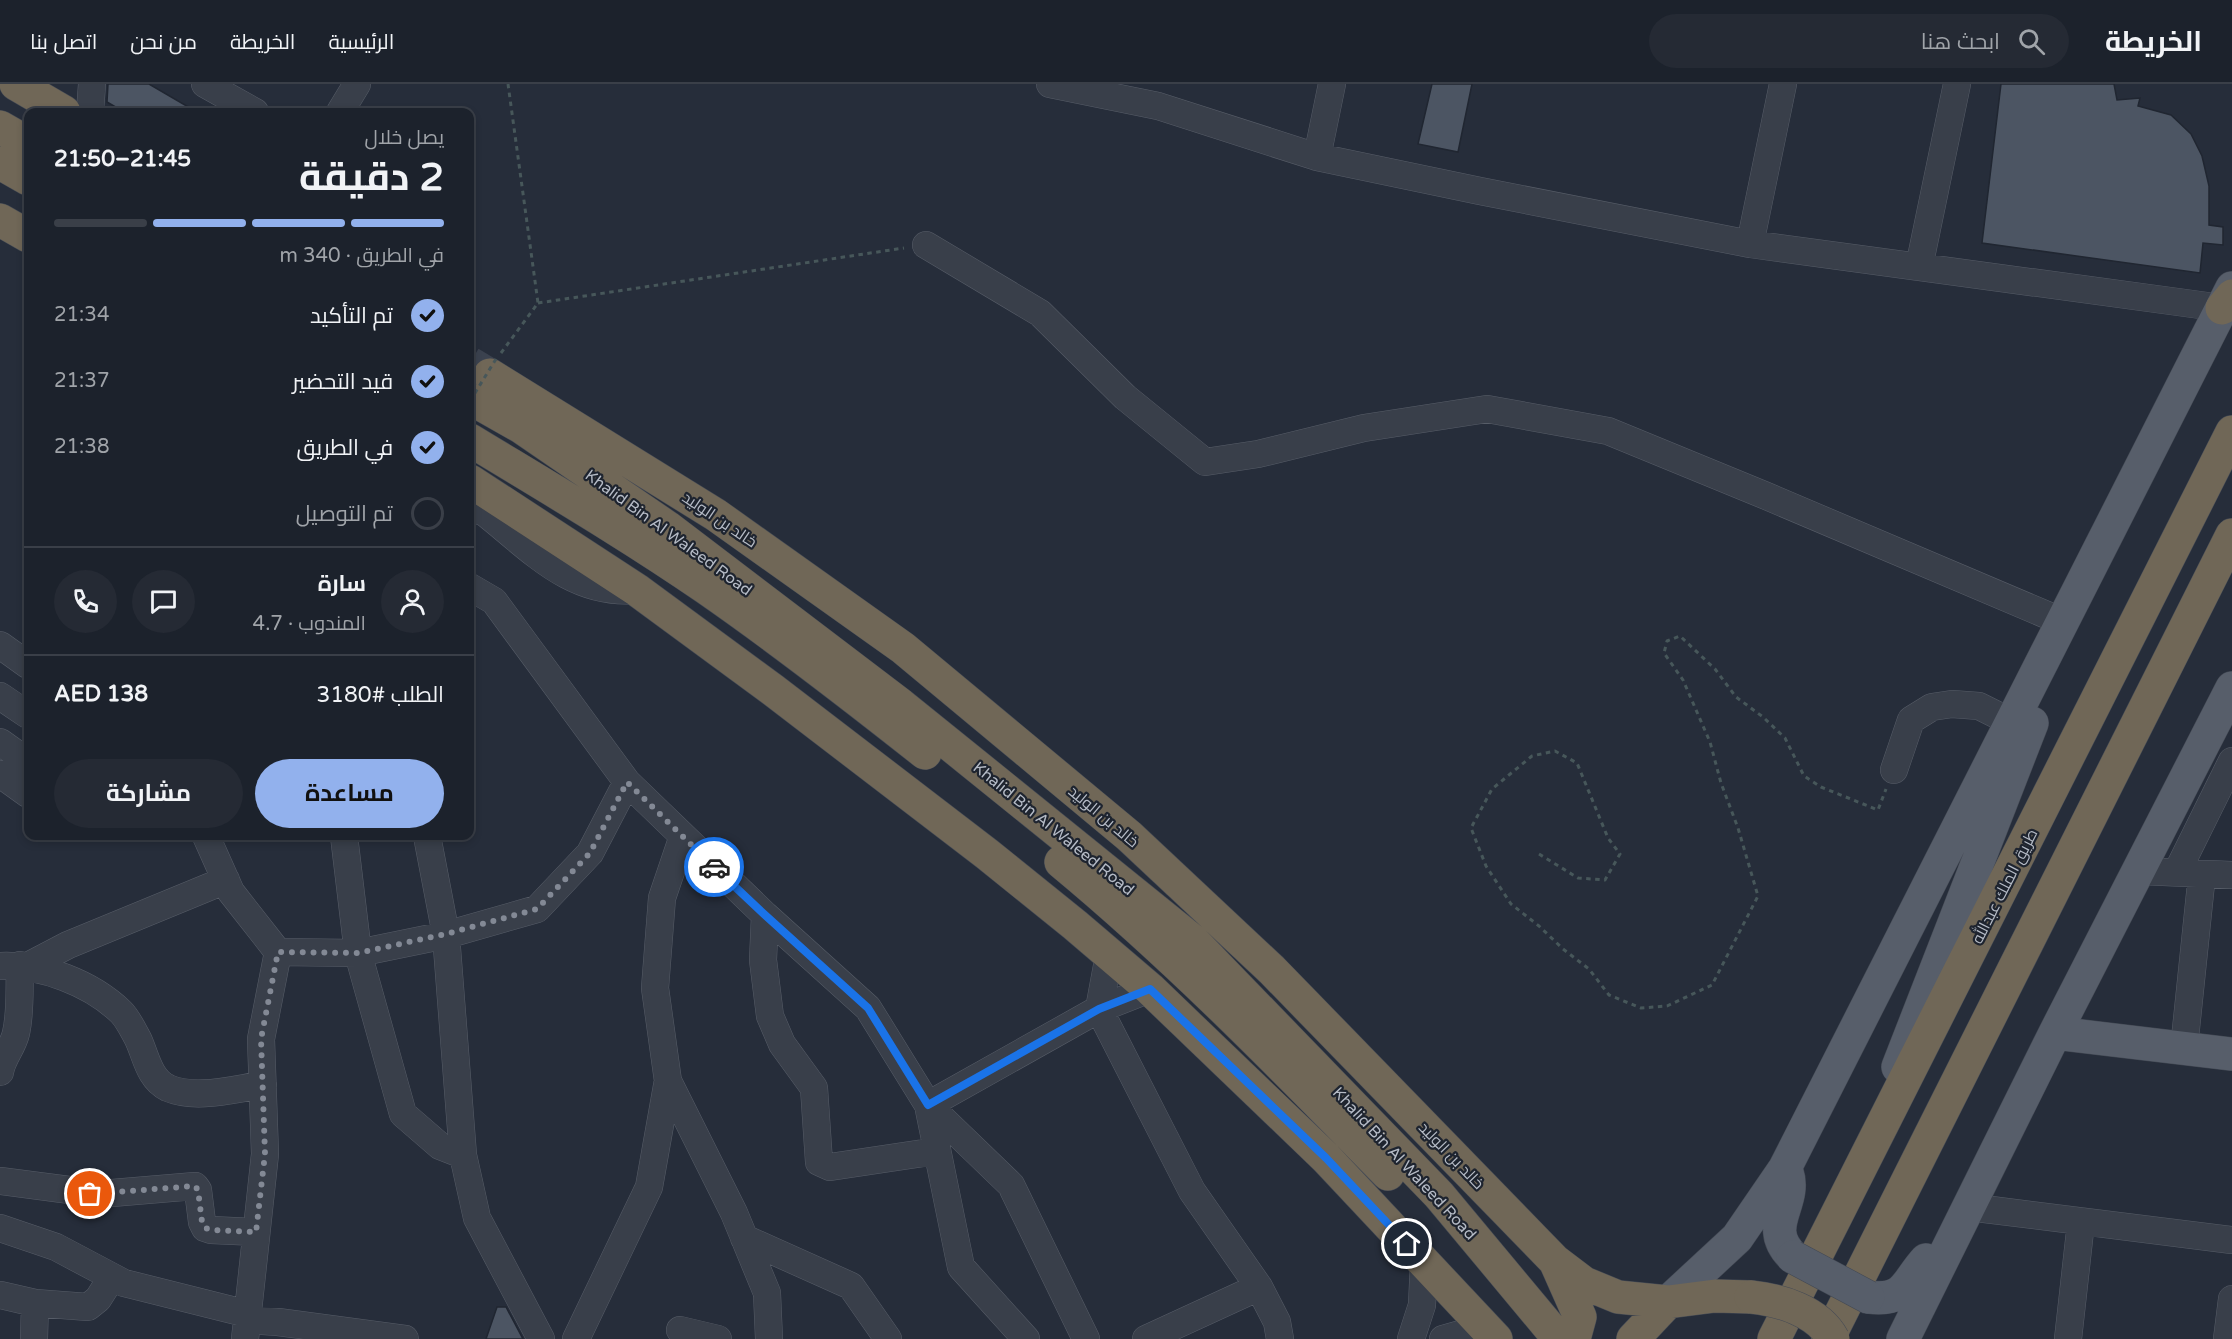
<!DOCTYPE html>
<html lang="ar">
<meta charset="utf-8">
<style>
body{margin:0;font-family:"Varela Round",Cairo,sans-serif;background:#252a34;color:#f1f3f6;direction:rtl;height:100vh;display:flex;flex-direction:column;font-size:22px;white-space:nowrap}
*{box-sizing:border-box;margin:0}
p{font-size:20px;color:#a0a4a9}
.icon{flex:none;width:33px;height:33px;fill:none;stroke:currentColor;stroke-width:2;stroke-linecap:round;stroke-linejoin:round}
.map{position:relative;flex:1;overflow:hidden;direction:ltr}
.drawer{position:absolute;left:24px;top:24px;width:450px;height:732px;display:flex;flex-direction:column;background:#1c222c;border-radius:12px;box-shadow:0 3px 9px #0003,0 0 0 2px #3a3f48;direction:rtl}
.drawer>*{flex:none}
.pin{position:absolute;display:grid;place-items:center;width:51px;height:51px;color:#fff;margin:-26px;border:3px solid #fff;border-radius:50%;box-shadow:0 2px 6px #0007}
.courier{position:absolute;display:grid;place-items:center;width:60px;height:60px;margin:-30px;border:4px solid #1a73e8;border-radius:50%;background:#fff;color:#222;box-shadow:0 2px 8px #0007}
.summary em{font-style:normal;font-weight:700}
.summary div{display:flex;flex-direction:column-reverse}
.summary{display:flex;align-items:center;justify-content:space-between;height:102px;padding:0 30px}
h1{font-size:39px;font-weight:700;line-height:45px}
.bar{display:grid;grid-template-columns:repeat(4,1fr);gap:9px 6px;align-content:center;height:72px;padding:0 30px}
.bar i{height:8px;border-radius:4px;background:#3a3f48}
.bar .current{background:#92b1ed}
.bar p{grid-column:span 4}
.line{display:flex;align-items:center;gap:15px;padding:0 30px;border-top:2px solid #3a3f48}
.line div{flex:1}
.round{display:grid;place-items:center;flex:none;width:63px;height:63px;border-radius:32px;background:#252a34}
ol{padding:0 30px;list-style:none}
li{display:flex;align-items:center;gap:18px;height:66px}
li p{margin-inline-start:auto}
li .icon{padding:6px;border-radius:50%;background:#92b1ed;color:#111;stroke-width:4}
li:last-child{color:#a0a4a9}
li i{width:33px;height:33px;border:3px solid #3a3f48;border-radius:50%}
.button{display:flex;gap:12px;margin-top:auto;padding:12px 30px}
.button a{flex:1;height:69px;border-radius:36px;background:#92b1ed;color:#111;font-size:24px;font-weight:700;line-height:69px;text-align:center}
.button a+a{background:#252a34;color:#f1f3f6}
header{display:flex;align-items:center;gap:36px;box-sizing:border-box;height:84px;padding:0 30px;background:#1c222c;border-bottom:2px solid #3a3f48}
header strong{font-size:28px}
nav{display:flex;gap:33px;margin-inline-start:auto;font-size:21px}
.search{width:420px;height:54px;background:#252a34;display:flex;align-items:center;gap:15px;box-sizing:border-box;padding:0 21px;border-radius:33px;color:#a0a4a9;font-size:22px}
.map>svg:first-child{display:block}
.building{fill:#4c5563;stroke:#202631;stroke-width:1.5}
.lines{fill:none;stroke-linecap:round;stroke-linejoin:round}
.highway-tunnel{stroke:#3b424f;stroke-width:33;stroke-dasharray:33 16;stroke-linecap:butt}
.minor-casing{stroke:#575d68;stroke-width:28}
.major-casing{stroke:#424853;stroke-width:34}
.highway-casing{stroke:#444a55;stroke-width:34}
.path{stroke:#47575a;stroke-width:3;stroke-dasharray:4.5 4.5;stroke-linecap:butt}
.minor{stroke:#393f4a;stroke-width:27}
.major{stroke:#575e6a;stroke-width:33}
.highway{stroke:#706757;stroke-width:33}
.major-bridge-casing{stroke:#424853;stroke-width:34;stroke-linecap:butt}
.highway-bridge-casing{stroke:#444a55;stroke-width:34;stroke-linecap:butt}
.path-bridge{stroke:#47575a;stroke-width:3;stroke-dasharray:4.5 4.5;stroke-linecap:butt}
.major-bridge{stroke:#575e6a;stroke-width:33}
.highway-bridge{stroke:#706757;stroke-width:33}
.done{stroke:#838995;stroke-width:6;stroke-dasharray:0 10.8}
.route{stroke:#1a73e8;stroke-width:8}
.labels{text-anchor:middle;stroke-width:4.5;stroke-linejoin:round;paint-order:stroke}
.street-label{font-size:16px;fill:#b5bbc6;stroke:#1e242f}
</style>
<header>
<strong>الخريطة</strong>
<div class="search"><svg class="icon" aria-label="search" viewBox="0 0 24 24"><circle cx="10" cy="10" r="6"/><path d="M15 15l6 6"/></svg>ابحث هنا</div>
<nav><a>الرئيسية</a><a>الخريطة</a><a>من نحن</a><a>اتصل بنا</a></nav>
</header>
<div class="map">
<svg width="2232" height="1255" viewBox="0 0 2232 1255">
<rect width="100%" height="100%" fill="#262d3a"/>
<path class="building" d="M108 0H149L197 28H124L107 18Z
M1432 0H1472L1458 68 1418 60Z
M2001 0H2114L2117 16 2140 14 2138 22 2171 31 2191 50 2202 72 2209 102V141L2223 143V161L2203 159 2200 189 1982 159Z
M497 1223H506L523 1255H486Z"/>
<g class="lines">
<path class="highway-tunnel" d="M470 279 490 291"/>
<g class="minor-casing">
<path id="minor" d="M205 0 255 28
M1050 0 1158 22 1317 73 1480 107 1750 160 2222 224
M90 28 92 0
M340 28 357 0
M1317 73 1332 0
M1750 160 1783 0
M926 161 1040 229 1125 313 1205 378 1258 370 1364 344 1487 325 1608 347 1764 411 2061 537
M1919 183 1957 0
M470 422 485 429C532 466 572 512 637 506
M470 503 494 517 627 698 765 831 868 924 928 1021 1011 1101 1086 1255
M0 561 28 581
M0 612 28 631
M0 658 28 678
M1894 686 1911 636 1932 623 1952 620 1979 622 2011 638
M0 690 28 710
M206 752 231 808 278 868 261 955 265 1070 245 1255
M344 752 358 869 403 1030 440 1062 463 1071
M427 752 446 851 463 1071 477 1134 541 1255
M683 752 662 814 655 904 668 997 734 1129 767 1209 769 1255
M2140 787 2232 791
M2177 788 2232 677
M765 831 763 876 770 932 782 960 814 1004 819 1078 830 1083 937 1067
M278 868 358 869 446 851 537 825 590 769 627 698
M1109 871 1099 925 1192 1107 1259 1203 1277 1238 1280 1255
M0 882C41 880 91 899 121 928 128 935 133 946 138 955 146 972 149 995 168 1004 196 1016 233 1005 263 1001
M26 883 68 861 226 796
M2184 964 2202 790
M0 988C2 974 13 963 16 949 21 927 19 903 20 881
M0 1097 100 1110 195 1102 198 1106 202 1138 205 1144 211 1146 256 1148
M1968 1123 2232 1156
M0 1144 56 1163 124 1199 248 1230
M744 1154 851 1202 888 1255
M0 1211 35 1219 88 1223 98 1215 112 1193
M247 1236 278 1238 405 1255
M680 1246 718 1255
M34 1255 35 1219
M576 1255 649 1103 668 996
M1026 1255 961 1183 928 1021 1099 925 1150 905
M1146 1255 1259 1203
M1411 1255 1422 1221 1424 1177
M1443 1255 1485 1243
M2068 1255 2081 1138
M2227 1255 2232 1215"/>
</g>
<g class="major-casing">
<path id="major" d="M2055 949 2232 970
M1898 983 2032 639
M1787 1088C1798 1121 1761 1142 1793 1173
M1868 1213C1906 1218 1905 1199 1926 1176
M1668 1218 1737 1154 1785 1084 2232 204
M1903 1255 2055 949 2232 604"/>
</g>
<g class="highway-casing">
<path id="highway" d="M16 0 64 28
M0 43 28 59
M0 79 28 95
M0 136 28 152
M2222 224 2232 212
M490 291 716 431 903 564 1129 752 1272 886 1555 1177 1584 1199 1618 1213 1668 1218 1715 1212 1751 1213
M475 317 521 343 667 443 901 621 1192 856 1439 1111 1559 1255
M470 356C549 404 629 451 706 504 781 556 853 612 925 669
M470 397 637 506 773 606 987 770 1075 841 1150 905 1326 1074 1496 1255
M1061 778C1177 874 1283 983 1388 1090
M1556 1179 1580 1233 1574 1255
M1633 1255 1668 1218
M1774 1255 2232 348
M1828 1255 2232 451"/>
</g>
<path class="path" d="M538 219 904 164
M501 269 538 219 508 0
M1539 770 1578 794 1605 796 1620 770 1608 754 1577 679 1555 667 1532 672 1492 705 1471 744 1486 782 1511 820 1539 842 1563 865 1589 885 1609 911 1641 924 1667 922 1712 901 1758 812 1738 744 1721 699 1710 658 1683 596 1664 569 1667 557 1680 552 1715 585 1736 613 1763 633 1785 654 1804 692 1821 703 1878 726 1886 705"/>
<use href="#minor" class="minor"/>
<use href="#major" class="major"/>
<use href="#highway" class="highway"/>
<g class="major-bridge-casing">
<path id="major-bridge" d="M1793 1173 1868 1213"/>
</g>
<g class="highway-bridge-casing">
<path id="highway-bridge" d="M1751 1213C1780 1216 1818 1227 1833 1255"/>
</g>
<path class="path-bridge" d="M470 317 496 275"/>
<use href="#major-bridge" class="major-bridge"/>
<use href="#highway-bridge" class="highway-bridge"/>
</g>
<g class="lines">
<path class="done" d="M90 1110 195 1102 198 1106 202 1138 205 1144 211 1146 256 1148 265 1070 261 955 278 868 358 869 446 850 537 825 590 769 627 698 714 783"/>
<path class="route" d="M714 783 765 831 868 924 928 1021 1099 925 1150 905 1326 1074 1407 1160"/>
</g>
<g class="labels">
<g class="street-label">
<text transform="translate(720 435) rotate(34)" y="6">خالد بن الوليد</text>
<text transform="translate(669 448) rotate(36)" y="6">Khalid Bin Al Waleed Road</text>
<text transform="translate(1104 732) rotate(40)" y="6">خالد بن الوليد</text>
<text transform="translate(1054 744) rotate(39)" y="6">Khalid Bin Al Waleed Road</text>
<text transform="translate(2004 802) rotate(-63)" y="6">طريق الملك عبدالله</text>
<text transform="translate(1452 1071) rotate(46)" y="6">خالد بن الوليد</text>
<text transform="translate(1405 1079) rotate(47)" y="6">Khalid Bin Al Waleed Road</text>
</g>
</g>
</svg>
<div class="pin" style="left:90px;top:1110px;background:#ea580c"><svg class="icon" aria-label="bag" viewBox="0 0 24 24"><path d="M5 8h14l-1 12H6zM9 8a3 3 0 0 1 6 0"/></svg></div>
<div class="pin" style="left:1407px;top:1160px;background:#1f2937"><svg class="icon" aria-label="home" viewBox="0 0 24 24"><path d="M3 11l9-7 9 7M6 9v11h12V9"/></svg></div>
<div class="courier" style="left:714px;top:783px"><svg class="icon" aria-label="car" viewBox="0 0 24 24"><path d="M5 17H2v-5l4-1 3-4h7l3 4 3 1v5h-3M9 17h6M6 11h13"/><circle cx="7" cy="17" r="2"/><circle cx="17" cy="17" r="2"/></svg></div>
<section class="drawer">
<div class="summary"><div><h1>2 دقيقة</h1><p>يصل خلال</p></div><em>21:45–21:50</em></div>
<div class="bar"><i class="current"></i><i class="current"></i><i class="current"></i><i></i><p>في الطريق · 340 m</p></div>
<ol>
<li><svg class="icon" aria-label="check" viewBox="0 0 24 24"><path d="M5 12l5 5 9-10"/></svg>تم التأكيد<p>21:34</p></li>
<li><svg class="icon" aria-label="check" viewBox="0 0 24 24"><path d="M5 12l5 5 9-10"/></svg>قيد التحضير<p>21:37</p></li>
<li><svg class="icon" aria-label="check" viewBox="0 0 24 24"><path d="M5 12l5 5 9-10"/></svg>في الطريق<p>21:38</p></li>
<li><i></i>تم التوصيل</li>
</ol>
<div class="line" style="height:108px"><a class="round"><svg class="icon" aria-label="person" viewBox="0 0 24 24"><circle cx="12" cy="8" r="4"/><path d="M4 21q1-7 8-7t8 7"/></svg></a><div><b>سارة</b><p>المندوب · 4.7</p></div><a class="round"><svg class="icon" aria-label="chat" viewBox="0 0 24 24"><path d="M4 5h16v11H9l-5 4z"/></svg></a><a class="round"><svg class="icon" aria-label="phone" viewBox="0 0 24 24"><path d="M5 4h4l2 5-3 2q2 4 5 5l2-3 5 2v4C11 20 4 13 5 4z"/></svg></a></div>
<div class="line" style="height:78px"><div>الطلب #3180</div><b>AED 138</b></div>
<div class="button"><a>مساعدة</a><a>مشاركة</a></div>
</section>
</div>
